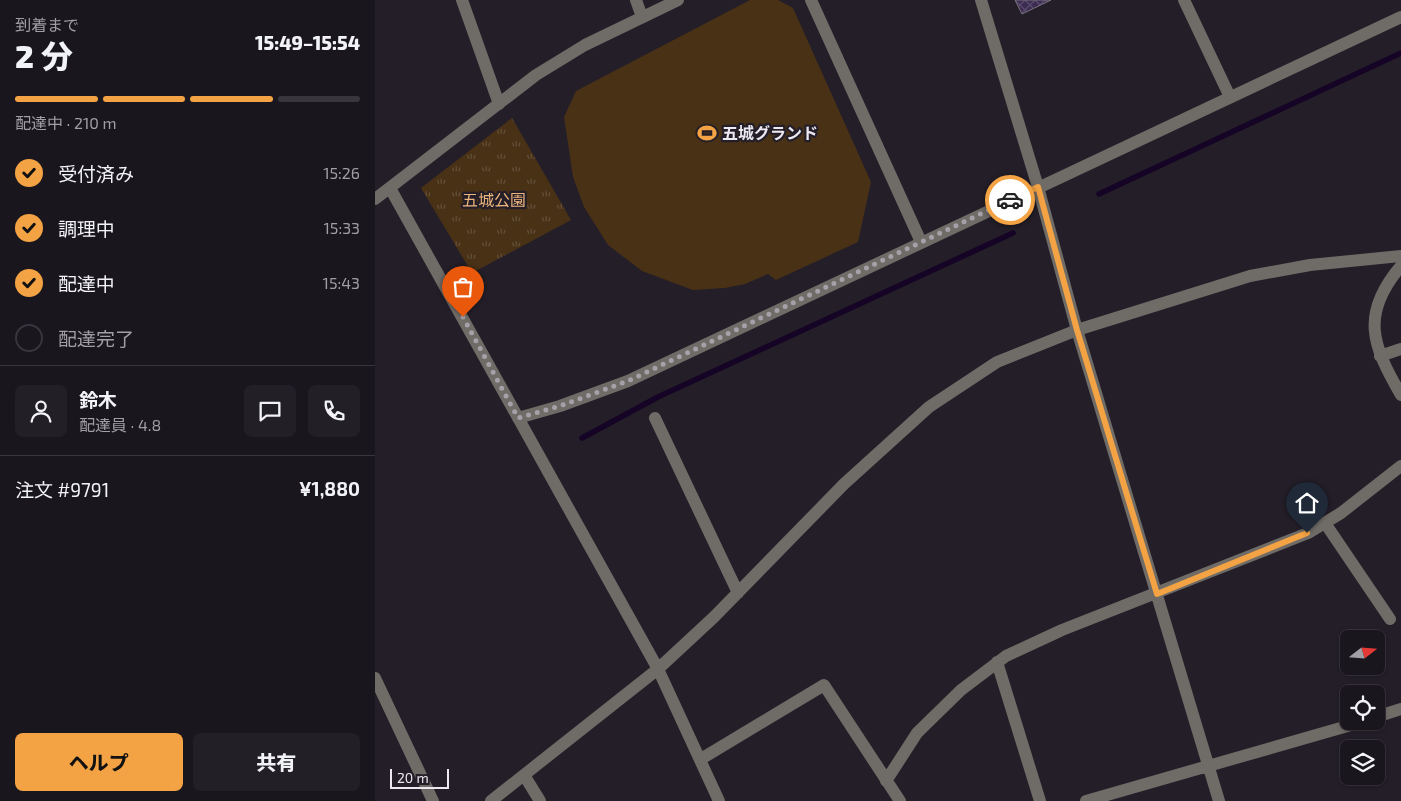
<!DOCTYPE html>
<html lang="ja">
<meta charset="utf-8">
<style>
body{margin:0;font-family:"Exo 2","Noto Sans JP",sans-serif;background:#231f27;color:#f1f3f6;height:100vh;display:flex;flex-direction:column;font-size:19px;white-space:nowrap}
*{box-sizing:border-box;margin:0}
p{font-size:16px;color:#9f9fa4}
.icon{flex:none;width:28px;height:28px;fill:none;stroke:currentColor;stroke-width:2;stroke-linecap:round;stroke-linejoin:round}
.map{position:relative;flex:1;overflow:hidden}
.side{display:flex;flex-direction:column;background:#1a161e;width:375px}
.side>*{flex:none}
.needle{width:32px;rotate:73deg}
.fabs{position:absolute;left:965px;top:630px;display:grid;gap:10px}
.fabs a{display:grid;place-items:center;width:45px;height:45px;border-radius:8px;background:#1a161e;box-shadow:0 1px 4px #0004,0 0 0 1px #38353c;font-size:25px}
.scale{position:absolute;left:15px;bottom:12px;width:59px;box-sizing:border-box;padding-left:5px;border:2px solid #ebe8ef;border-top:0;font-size:14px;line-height:18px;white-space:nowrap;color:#ebe8ef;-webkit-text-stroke:4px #231e28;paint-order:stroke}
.pin{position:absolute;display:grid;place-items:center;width:42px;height:42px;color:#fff;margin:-51px -21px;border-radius:50% 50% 50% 0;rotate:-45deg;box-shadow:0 0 5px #0007}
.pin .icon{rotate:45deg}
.courier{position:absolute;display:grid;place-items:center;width:50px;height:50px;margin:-25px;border:4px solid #f4a344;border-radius:50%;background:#fff;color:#222;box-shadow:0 1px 6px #0007}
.headline em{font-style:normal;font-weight:800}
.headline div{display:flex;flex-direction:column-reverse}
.headline{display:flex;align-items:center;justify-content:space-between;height:85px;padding:0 15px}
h1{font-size:32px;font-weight:800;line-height:38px}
.bar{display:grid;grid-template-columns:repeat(4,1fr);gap:8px 5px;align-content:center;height:60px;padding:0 15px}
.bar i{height:6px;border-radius:4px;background:#38353c}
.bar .selected{background:#f4a344}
.bar p{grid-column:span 4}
.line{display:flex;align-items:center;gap:12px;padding:0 15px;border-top:1px solid #38353c}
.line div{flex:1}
.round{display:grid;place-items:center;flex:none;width:52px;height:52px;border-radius:8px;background:#231f27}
ol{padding:0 15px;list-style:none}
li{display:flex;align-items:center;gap:15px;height:55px}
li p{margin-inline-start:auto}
li .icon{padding:5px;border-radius:50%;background:#f4a344;color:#111;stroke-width:4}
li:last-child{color:#9f9fa4}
li i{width:28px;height:28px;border:2px solid #38353c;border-radius:50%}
.action{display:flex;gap:10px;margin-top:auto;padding:10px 15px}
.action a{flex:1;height:58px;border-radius:8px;background:#f4a344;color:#111;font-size:20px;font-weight:800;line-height:58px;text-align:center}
.action a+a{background:#231f27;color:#f1f3f6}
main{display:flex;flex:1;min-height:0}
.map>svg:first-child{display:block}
.grass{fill:#493116}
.park{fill:url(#park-tufts)}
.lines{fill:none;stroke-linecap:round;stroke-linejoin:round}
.stream{stroke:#150425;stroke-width:5.5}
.building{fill:url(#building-cross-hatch);stroke:#78737f}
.minor{stroke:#6f6b66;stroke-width:12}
.done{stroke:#a5a1a9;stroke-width:5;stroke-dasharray:0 9}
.route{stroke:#f4a344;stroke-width:6}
.labels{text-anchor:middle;stroke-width:4.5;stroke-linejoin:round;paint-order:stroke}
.poi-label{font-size:16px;font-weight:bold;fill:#ebe8ef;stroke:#231e28;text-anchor:start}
.park-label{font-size:16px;fill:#edb57c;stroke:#231e28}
</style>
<main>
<section class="side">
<div class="headline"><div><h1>2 分</h1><p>到着まで</p></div><em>15:49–15:54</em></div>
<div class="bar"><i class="selected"></i><i class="selected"></i><i class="selected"></i><i></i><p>配達中 · 210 m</p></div>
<ol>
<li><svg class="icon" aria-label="check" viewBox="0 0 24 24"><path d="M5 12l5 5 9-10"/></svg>受付済み<p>15:26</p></li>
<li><svg class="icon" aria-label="check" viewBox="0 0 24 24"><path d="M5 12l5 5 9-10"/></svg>調理中<p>15:33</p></li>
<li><svg class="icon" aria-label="check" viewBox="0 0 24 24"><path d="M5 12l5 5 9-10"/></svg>配達中<p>15:43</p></li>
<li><i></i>配達完了</li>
</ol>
<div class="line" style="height:90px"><a class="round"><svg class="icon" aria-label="person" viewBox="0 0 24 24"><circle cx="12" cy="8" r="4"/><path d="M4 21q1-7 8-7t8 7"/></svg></a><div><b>鈴木</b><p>配達員 · 4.8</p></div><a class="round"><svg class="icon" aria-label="chat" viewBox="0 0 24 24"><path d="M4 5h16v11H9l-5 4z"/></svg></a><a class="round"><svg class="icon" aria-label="phone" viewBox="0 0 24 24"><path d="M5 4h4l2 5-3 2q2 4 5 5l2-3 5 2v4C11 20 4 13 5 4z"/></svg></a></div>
<div class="line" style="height:65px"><div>注文 #9791</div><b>¥1,880</b></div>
<div class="action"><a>ヘルプ</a><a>共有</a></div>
</section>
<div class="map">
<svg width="1026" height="801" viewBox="0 0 1026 801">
<defs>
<pattern id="park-tufts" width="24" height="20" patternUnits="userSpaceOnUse" patternTransform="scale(1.25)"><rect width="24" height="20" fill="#493116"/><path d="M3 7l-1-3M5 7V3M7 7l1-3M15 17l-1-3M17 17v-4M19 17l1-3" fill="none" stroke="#634f38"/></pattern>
<pattern id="building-cross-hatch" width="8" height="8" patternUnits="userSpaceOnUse" patternTransform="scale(1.25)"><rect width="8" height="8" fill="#3d2c52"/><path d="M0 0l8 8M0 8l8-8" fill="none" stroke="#594b6b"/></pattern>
</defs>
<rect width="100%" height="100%" fill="#231e28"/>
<path class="grass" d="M375 0H403L418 8 496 182 483 242 401 280 393 274 370 284 350 288 318 290 267 271 233 245 209 207 198 177 189 117 201 91Z"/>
<path class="park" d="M137 118 196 220 97 273 46 188Z"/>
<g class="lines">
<path class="stream" d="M724 194 1026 53
M207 438 283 397 638 233"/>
</g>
<path class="building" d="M640 0H676L647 14Z"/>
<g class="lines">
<path class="minor" d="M87 0 124 104
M261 0 267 17
M436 0 546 242
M606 0 663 187 702 330 844 801
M809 0 855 97
M15 188 283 669 344 801
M0 199 161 75 210 45 303 0
M1026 266C985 314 997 345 1026 395
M1005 356 1026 349
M143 418 185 406 253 381 1026 17
M280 418 363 593
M950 523 1015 619
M622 662 665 801
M0 678 58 801
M1001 717 1026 709
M326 759 449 685 525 801
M149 775 165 801
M511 781 542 733 586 690 631 656 687 630 933 533 966 513 1026 466
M116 801 283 669 339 617 469 484 554 407 622 362 702 330 875 276 935 265 1026 256
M711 801 990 721"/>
</g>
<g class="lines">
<path class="done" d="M88 317 143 418 185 406 253 381 635 200"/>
<path class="route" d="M635 200 663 187 702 330 782 594 932 533"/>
</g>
<defs>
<g id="stadium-bare" transform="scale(1.5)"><path d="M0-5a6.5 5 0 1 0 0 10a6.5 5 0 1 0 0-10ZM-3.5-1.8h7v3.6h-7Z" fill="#f4a344" stroke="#231e28" stroke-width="2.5" paint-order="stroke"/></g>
</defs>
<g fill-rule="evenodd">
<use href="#stadium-bare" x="332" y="133"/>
</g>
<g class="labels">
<g class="poi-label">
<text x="347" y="139">五城グランド</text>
</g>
<g class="park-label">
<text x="119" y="206">五城公園</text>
</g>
</g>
</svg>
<div class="fabs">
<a><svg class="needle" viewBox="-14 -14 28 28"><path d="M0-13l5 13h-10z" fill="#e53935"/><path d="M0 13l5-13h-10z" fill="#9f9fa4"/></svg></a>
<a><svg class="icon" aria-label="locate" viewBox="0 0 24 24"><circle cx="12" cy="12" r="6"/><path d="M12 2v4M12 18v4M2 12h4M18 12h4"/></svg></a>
<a><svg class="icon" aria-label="layers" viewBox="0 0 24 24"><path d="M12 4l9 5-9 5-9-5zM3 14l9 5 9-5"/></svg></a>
</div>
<div class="scale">20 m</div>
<div class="pin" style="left:88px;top:317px;background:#ea580c"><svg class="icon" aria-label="bag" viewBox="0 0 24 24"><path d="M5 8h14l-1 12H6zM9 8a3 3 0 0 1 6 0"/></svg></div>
<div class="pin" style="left:932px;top:533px;background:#1f2937"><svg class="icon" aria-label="home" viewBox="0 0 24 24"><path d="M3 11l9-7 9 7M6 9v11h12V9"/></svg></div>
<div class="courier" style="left:635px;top:200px"><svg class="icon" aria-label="car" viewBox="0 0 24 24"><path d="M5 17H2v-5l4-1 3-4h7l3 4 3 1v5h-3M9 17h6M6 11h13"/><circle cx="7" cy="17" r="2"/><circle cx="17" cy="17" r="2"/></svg></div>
</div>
</main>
